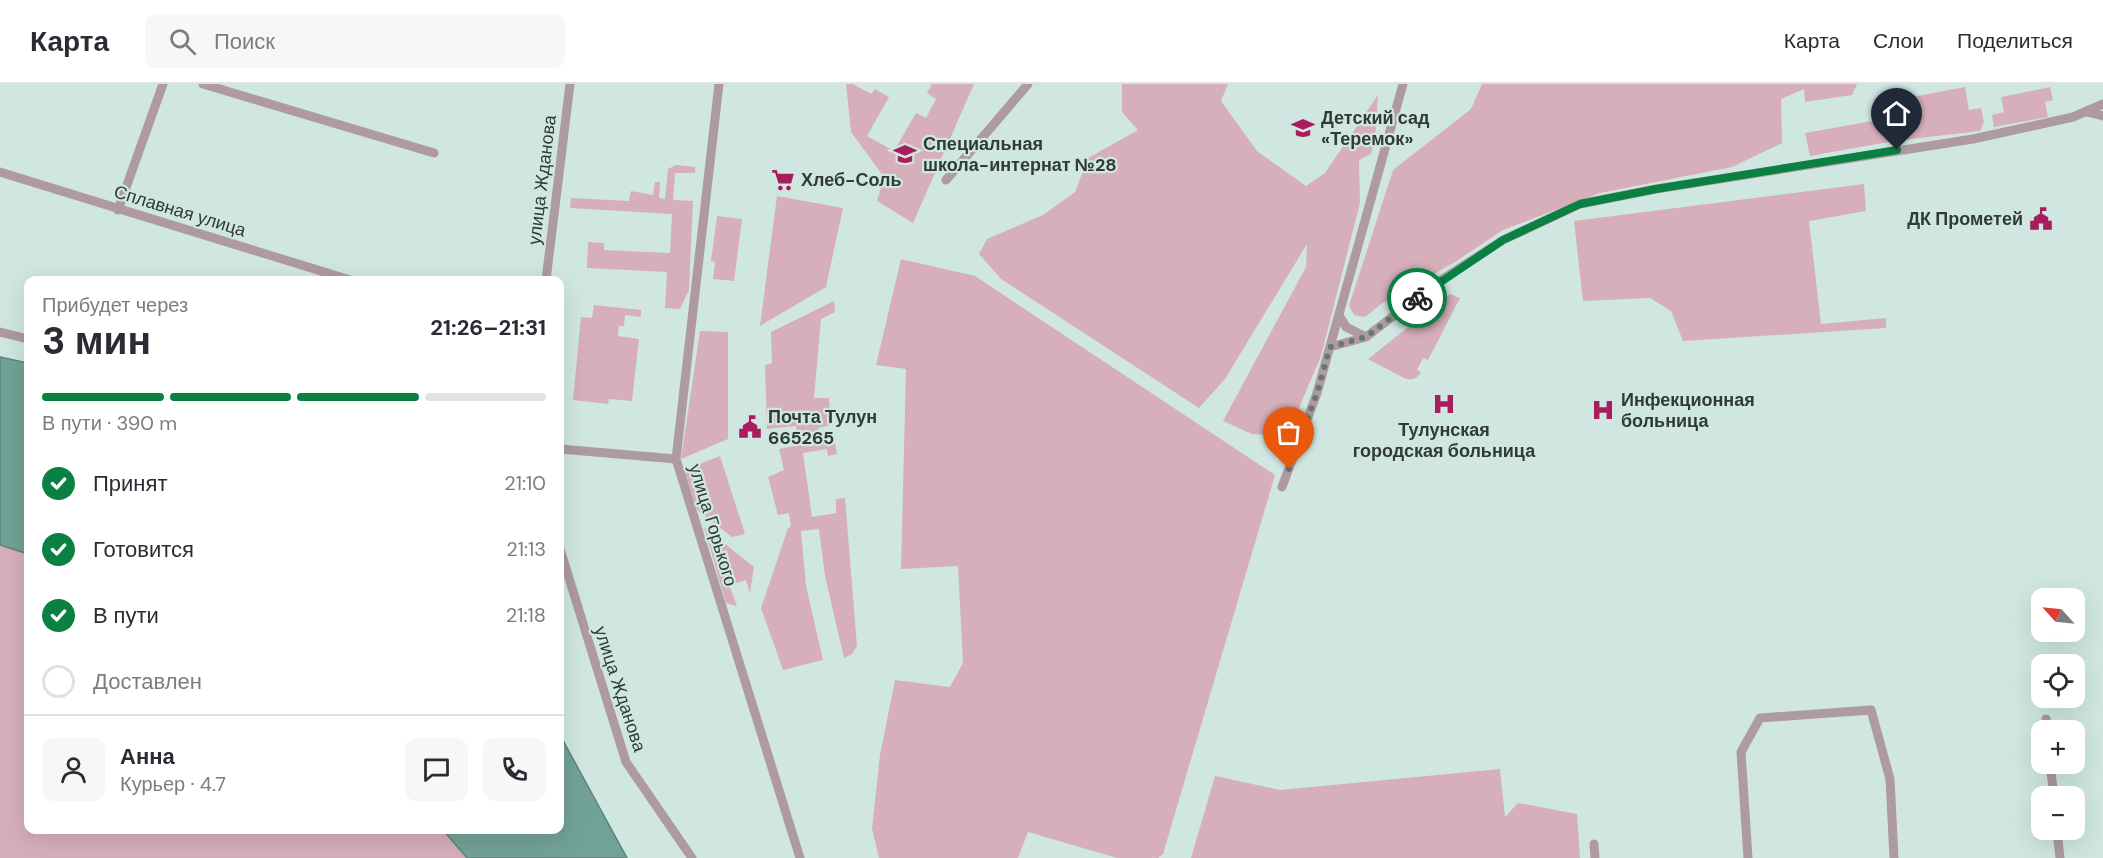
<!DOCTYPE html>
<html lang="ru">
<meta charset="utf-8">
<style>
body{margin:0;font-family:"DM Sans",sans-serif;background:#f7f7f7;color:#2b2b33;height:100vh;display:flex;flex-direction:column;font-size:22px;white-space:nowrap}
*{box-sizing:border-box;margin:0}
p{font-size:20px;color:#7c7c81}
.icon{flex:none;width:33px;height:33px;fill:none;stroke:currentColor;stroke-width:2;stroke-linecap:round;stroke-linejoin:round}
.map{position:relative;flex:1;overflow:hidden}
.side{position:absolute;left:24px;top:192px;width:540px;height:558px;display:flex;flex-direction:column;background:#fff;border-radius:12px;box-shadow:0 6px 24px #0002}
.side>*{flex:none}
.needle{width:39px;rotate:297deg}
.tools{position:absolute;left:2031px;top:504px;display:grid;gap:12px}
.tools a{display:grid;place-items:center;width:54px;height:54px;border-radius:12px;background:#fff;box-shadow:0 6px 24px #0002;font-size:30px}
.pin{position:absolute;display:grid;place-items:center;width:51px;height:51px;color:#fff;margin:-62px -26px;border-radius:50% 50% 50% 0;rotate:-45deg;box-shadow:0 0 6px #0007}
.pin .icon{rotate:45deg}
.courier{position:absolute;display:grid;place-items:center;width:60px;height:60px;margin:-30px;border:4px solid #0b8043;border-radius:50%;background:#fff;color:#222;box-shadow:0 2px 8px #0007}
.overview em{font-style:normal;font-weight:700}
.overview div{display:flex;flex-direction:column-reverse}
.overview{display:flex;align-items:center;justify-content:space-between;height:102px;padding:0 18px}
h1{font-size:39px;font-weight:700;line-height:45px}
.bar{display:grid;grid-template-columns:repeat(4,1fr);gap:9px 6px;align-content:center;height:72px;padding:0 18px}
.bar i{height:8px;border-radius:4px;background:#e1e1e2}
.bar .on{background:#0b8043}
.bar p{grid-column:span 4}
.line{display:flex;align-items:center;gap:15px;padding:0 18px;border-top:2px solid #e1e1e2}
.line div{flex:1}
.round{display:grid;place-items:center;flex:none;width:63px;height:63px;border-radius:12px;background:#f7f7f7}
ol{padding:0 18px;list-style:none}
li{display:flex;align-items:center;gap:18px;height:66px}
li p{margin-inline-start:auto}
li .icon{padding:6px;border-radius:50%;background:#0b8043;color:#fff;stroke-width:4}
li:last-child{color:#7c7c81}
li i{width:33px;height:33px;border:3px solid #e1e1e2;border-radius:50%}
header{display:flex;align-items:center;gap:36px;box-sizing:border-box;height:84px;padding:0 30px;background:#fff;border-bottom:2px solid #e1e1e2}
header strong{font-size:28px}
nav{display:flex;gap:33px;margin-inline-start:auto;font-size:21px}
.search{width:420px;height:54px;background:#f7f7f7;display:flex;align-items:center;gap:15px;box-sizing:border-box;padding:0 21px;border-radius:12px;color:#7c7c81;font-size:22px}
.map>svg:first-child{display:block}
.green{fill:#d6afba}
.water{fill:#72a297;stroke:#5e837a;stroke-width:1.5}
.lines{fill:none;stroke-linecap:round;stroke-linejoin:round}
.street{stroke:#ae9aa0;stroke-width:9}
.done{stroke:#687772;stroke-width:6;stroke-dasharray:0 10.8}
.route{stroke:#0b8043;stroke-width:8}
.labels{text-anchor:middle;stroke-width:4.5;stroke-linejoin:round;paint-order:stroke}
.poi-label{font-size:18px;font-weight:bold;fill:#303a37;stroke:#d0e7e1;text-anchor:start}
.street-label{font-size:18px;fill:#303a37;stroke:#d0e7e1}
</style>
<header>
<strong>Карта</strong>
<div class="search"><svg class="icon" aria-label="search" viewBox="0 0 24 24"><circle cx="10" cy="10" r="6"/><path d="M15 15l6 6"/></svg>Поиск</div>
<nav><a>Карта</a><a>Слои</a><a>Поделиться</a></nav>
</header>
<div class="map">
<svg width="2103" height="774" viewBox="0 0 2103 774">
<rect width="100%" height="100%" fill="#d0e7e1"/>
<path class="green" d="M846 0H853L871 10 875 5 889 13 867 52 894 67 916 29 926 34 936 15 927 9 932 0H974L913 139 877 117 884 93 851 48Z
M1122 0H1228L1221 17 1257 67 1306 102 1325 89 1378 11 1375 55 1371 70 1359 76 1360 119 1321 272 1287 352 1252 350 1223 337 1306 183 1307 160 1225 295 1199 324 1001 195 979 170 987 155 1043 131 1075 108 1088 74 1138 46 1122 28Z
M1482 0H1857L1852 11 1805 18 1804 5 1781 15 1782 59 1732 83 1600 109 1503 146 1455 178 1381 220 1365 233 1354 231 1349 222 1393 86 1471 25Z
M1965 3 1969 26 1981 24 1984 38 1980 47 1894 57 1810 72 1805 49 1889 34 1886 18Z
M2050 3 2053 16 2045 18 2048 33 1994 43 1992 31 2004 28 2001 13Z
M676 81 695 83V89H675L673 116 693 117 689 206 680 225 665 224 667 188 587 184 588 158 604 159V166L670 169 672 130 570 124 571 114 629 117 631 107 653 111 655 98H660L659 114 665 115 668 85Z
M1864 100 1866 127 1809 137 1821 240 1886 234V244L1683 257 1671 227 1650 214 1583 217 1574 137Z
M777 112 843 124 826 203 760 242Z
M717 132 742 135 734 197 713 195 715 178 711 177Z
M901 175 975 192 1275 391 1163 770 1158 774H1117L1028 748 1018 774H879L872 745 880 671 895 596 950 603 963 579 958 482 901 485 906 285 876 281Z
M1450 210 1460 214 1428 276 1423 274 1417 286 1421 288C1417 295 1412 297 1404 294L1368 275Z
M834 217 835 228 821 235 814 314H829L831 341 818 344 819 356 834 355 837 370 828 372 827 365 803 369 812 433 836 429V415L845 414 857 562 852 570 844 574 825 492 819 445 801 447 806 502 823 576 783 586 761 524 788 444 791 443 789 429 778 431 768 393 784 386 779 365 798 361 796 342 767 345 765 281 772 279 771 248Z
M594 221 641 226V233L625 231 624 242H619L618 252 639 255 632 317 609 315 608 320 573 316 581 233 592 234Z
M700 247 728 248V355L681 375Z
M720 372 745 450 732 453 697 426 684 386Z
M704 443 754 483 750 509 746 496 729 501 737 522 726 519Z
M0 461 28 470V746H443L467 774H0Z
M1500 685 1505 733 1518 719 1577 730 1580 774H1191L1215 692 1280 706Z"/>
<path class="water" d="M0 273 28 279V470L0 461Z
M560 651 627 774H467L443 746H560Z"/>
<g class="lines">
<path class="street" d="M203 0 434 69
M719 0 676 375 800 774
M2087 28 2103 32
M0 88 350 196
M946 96 1028 0
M118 126 163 0
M546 196 570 0
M1339 231 1346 243 1366 253
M0 248 28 255
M1330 263 1366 253 1438 198 1503 156 1580 120 1656 105 1973 55 2073 33 2103 20
M560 365 676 375
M1282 403 1317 309 1403 0
M560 465 626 678 692 774
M2046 635 2047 646
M2050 680 2054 712
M2057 746 2060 774
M1594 760 1595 774
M1748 774 1741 668 1760 634 1871 626 1890 695 1894 774"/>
</g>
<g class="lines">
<path class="done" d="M1289 385 1317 309 1330 263 1366 253 1417 214"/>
<path class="route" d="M1417 214 1503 156 1580 120 1656 105 1897 66"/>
</g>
<defs>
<g id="school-bare" transform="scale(1.8)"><path d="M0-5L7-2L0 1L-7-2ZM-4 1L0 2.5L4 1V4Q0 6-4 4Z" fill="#a91c5e" stroke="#d0e7e1" stroke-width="2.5" paint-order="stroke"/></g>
<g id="supermarket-bare" transform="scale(1.8)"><path d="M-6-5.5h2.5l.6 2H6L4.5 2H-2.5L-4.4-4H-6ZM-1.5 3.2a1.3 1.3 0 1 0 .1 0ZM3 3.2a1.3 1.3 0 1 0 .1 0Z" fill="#a91c5e" stroke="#d0e7e1" stroke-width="2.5" paint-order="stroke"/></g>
<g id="civic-bare" transform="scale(1.8)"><path d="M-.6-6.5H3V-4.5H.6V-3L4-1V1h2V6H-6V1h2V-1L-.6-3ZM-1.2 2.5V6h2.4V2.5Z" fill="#a91c5e" stroke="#d0e7e1" stroke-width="2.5" paint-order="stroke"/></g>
<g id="hospital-bare" transform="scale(1.8)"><path d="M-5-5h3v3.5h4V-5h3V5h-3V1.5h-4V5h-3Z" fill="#a91c5e" stroke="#d0e7e1" stroke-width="2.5" paint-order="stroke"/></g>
</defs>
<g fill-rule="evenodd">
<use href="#school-bare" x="1303" y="44"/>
<use href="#school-bare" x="905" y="70"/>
<use href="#supermarket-bare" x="783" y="96"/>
<use href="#civic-bare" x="2041" y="135"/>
<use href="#hospital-bare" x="1444" y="320"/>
<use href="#hospital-bare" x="1603" y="326"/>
<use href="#civic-bare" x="750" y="343"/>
</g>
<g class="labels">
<g class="poi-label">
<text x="1321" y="40">Детский сад<tspan x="1321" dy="21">«Теремок»</tspan></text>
<text x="923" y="66">Специальная<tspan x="923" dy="21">школа-интернат №28</tspan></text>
<text x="801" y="102">Хлеб-Соль</text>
<text x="2023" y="141" text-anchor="end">ДК Прометей</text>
<text x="1621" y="322">Инфекционная<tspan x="1621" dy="21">больница</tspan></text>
<text x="768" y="339">Почта Тулун<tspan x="768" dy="21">665265</tspan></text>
<text x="1444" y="352" text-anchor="middle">Тулунская<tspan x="1444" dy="21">городская больница</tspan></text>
</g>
<g class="street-label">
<text transform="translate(542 96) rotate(-83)" y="6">улица Жданова</text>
<text transform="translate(180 127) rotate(17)" y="6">Сплавная улица</text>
<text transform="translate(713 441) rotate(73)" y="6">улица Горького</text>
<text transform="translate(620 605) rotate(72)" y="6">улица Жданова</text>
</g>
</g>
</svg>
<div class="tools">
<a><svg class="needle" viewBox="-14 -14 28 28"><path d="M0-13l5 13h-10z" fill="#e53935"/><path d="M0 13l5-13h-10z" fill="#7c7c81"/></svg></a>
<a><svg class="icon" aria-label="locate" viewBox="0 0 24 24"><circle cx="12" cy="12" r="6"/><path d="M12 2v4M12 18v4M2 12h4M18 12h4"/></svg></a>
<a>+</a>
<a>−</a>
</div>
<div class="pin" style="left:1289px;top:385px;background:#ea580c"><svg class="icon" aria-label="bag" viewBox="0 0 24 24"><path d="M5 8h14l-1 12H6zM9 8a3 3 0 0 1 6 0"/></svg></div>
<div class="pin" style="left:1897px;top:66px;background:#1f2937"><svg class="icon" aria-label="home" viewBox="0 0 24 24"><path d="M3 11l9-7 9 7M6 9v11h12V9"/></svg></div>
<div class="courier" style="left:1417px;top:214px"><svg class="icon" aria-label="bike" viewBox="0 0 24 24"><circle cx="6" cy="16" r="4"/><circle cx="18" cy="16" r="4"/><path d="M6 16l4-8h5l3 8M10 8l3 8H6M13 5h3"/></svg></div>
<section class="side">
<div class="overview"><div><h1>3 мин</h1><p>Прибудет через</p></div><em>21:26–21:31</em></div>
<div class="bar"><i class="on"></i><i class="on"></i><i class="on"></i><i></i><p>В пути · 390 m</p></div>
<ol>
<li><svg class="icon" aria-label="check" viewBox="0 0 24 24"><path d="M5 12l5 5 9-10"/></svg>Принят<p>21:10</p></li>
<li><svg class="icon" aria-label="check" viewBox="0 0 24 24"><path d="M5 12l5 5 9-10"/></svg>Готовится<p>21:13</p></li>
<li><svg class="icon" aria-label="check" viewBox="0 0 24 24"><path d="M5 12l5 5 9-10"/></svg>В пути<p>21:18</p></li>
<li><i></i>Доставлен</li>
</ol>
<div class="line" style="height:108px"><a class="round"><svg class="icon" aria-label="person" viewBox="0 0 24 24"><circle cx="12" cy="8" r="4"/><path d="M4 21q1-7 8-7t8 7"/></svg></a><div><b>Анна</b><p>Курьер · 4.7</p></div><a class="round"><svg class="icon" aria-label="chat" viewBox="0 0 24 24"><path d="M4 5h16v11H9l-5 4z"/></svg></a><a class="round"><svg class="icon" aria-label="phone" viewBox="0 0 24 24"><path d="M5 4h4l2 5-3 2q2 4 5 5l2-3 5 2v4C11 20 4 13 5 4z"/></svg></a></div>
</section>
</div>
